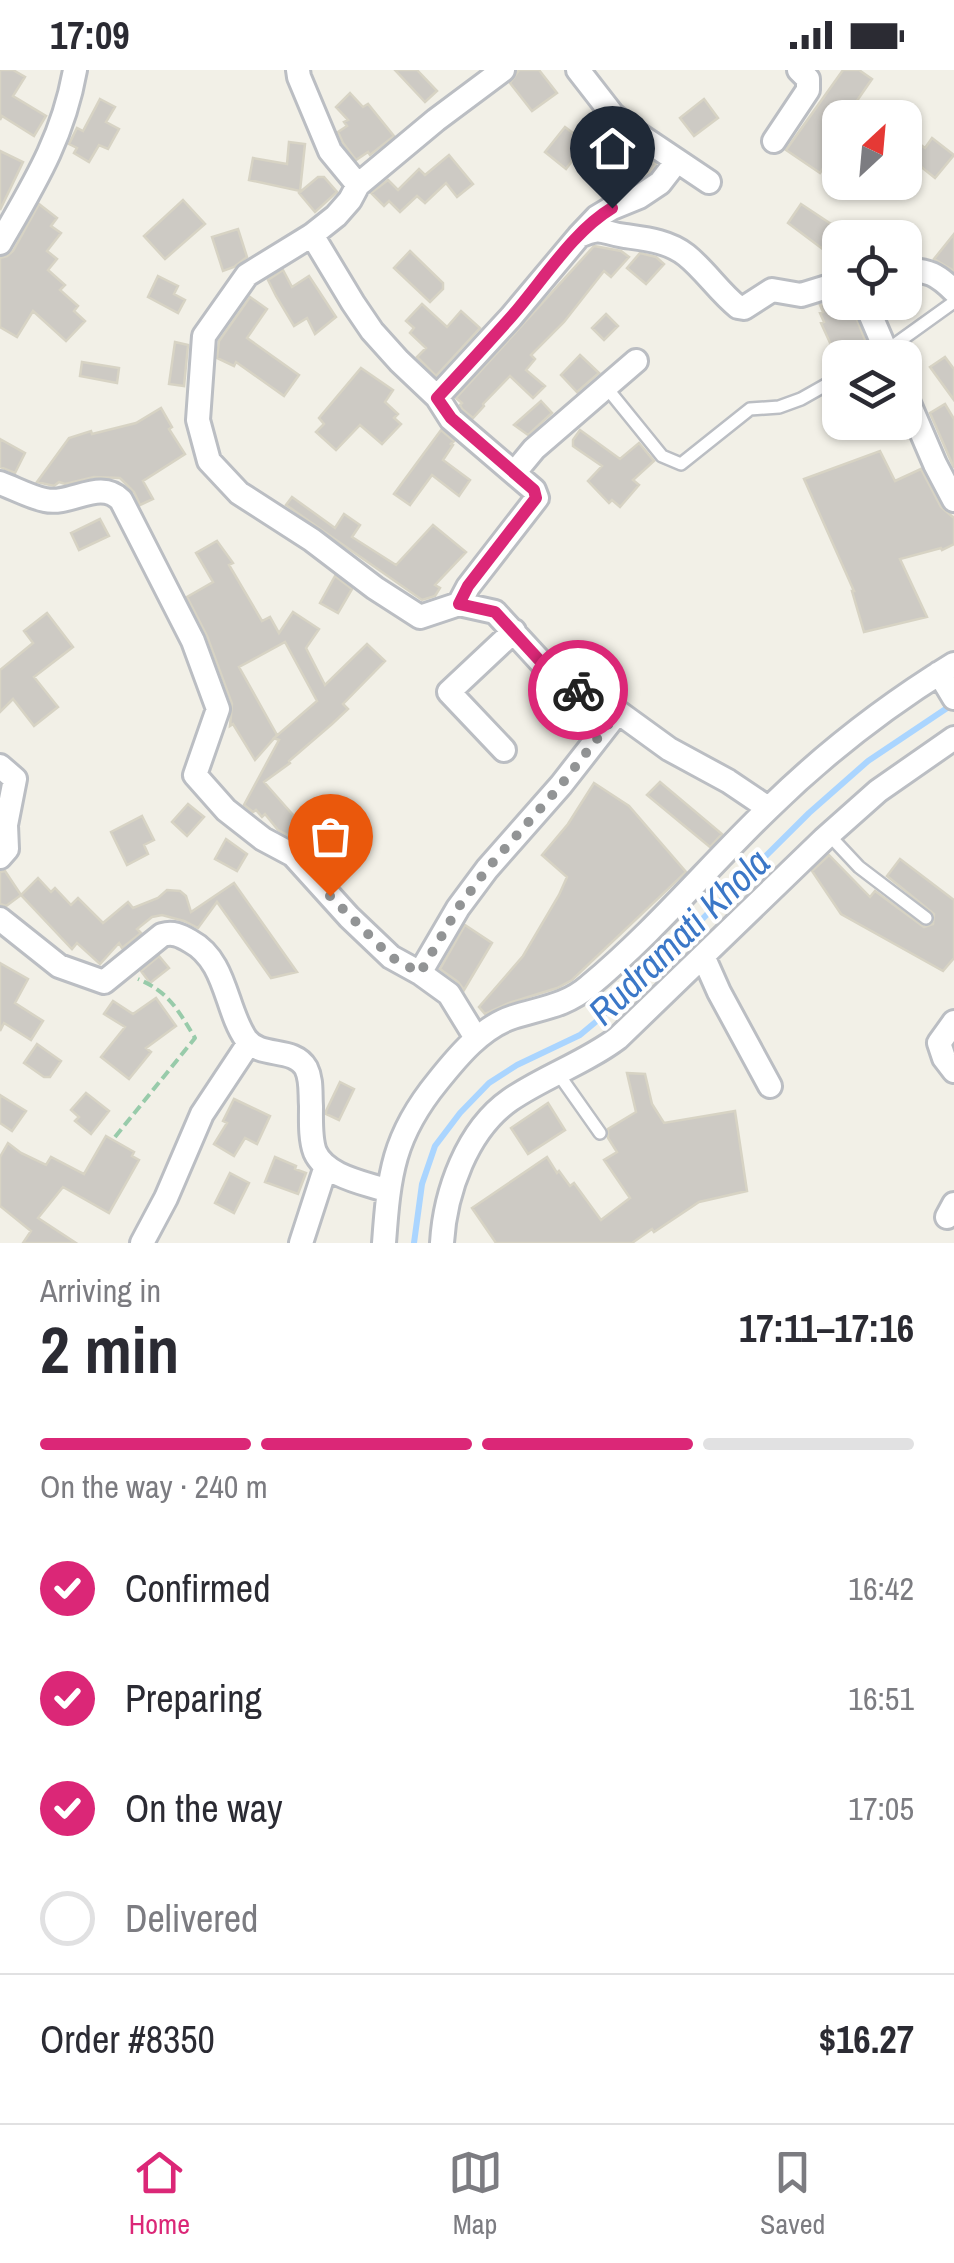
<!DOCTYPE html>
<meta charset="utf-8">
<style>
body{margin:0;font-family:"Archivo Narrow",sans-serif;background:#f7f7f7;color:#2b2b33;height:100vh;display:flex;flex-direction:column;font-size:38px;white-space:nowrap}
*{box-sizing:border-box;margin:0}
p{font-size:32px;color:#7c7c81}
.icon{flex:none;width:55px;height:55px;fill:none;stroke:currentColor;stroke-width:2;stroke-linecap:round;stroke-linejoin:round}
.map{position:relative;height:1173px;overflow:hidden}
.side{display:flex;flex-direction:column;background:#fff;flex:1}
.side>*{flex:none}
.needle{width:65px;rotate:26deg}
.buttons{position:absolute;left:822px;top:30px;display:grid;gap:20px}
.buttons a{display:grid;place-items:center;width:100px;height:100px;border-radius:20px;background:#fff;box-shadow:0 2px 8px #0004;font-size:50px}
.pin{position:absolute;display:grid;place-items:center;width:85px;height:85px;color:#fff;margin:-102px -42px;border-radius:50% 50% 50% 0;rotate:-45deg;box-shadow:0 0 10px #0007}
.pin .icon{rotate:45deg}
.courier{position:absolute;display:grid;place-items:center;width:100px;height:100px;margin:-50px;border:8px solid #db2777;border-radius:50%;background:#fff;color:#222;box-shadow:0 2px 12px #0007}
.headline em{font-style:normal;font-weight:700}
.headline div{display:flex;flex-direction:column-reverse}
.headline{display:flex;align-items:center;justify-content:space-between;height:170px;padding:0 40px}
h1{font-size:65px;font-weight:700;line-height:75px}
.bar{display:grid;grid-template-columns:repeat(4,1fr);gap:15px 10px;align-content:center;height:120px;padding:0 40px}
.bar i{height:12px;border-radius:8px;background:#e1e1e2}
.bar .active{background:#db2777}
.bar p{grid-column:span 4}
.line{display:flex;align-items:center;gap:25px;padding:0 40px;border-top:2px solid #e1e1e2}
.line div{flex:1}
ol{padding:0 40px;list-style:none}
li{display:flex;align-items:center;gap:30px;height:110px}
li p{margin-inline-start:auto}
li .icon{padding:10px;border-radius:50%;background:#db2777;color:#fff;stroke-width:4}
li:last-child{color:#7c7c81}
li i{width:55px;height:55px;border:5px solid #e1e1e2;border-radius:50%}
.status{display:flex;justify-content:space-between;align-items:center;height:70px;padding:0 50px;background:#fff;direction:ltr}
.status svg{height:28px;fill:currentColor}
.dock{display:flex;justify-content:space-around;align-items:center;height:140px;border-top:2px solid #e1e1e2;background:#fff;font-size:28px;color:#7c7c81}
.dock a{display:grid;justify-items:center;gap:5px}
.dock .active{color:#db2777}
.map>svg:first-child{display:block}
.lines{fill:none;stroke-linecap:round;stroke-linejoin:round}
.stream{stroke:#aad5ff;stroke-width:6}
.building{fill:#cdcac4;stroke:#d7d3c4;stroke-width:2.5}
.service-casing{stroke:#bbbec3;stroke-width:16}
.minor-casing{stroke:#bbbec3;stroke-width:28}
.path{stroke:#98cbaa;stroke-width:4;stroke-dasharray:10 5;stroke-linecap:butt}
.service{stroke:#fff;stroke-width:11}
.minor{stroke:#fff;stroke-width:22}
.done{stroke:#929495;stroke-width:10;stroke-dasharray:0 18}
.route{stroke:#db2777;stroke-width:12}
.labels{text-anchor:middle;stroke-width:8;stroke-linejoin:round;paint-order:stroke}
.water-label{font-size:38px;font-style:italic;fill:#3b77c7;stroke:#fff}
</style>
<div class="status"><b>17:09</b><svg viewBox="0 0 49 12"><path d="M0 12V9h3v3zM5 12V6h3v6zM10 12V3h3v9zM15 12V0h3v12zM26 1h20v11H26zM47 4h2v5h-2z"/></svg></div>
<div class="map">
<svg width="954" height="1173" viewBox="0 0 954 1173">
<rect width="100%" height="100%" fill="#f2f0e7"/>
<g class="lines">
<path class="stream" d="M414 1173 422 1114 435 1076 460 1043 489 1013 517 995 580 965 598 950 649 902 809 743 868 691 953 634"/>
</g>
<path class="building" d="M0 0H13L25 7 13 26 46 46 34 66 2 46 0 50Z
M395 0H417L437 21 425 32Z
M519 0H539L557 23 532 41 510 13Z
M843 0H859L872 9 845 48H840V72L820 103 786 80Z
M350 23 363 37 368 34 394 66 370 85 368 82 356 90 343 73 338 62 347 56 344 52 348 50 336 37Z
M100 29 115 37 106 52 119 59 108 79 99 75 89 92 74 83 77 78 69 74 77 58 83 61Z
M704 29 718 48 694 66 680 48Z
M565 57 586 73 566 99 545 82Z
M932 68 954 85 935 108 905 84V80L913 69 925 78Z
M289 72 305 74 300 121 249 110 253 88 287 94Z
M0 81 23 92 0 140Z
M449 85 473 114 457 127 446 113 425 133 417 126 400 142 389 131 384 136 371 123 388 110 398 120 419 99 425 105Z
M642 85 656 94 650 102 632 114 603 126 595 112Z
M318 107H324L337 122 315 142 299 123Z
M183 130 205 154 165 189 144 166Z
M39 134 57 148 51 156 61 163 47 181 57 189 48 200 65 215 60 220 78 236 74 241 85 251 66 271 33 241 17 267 0 257V188L7 186 13 181Z
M801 134 840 160V192L788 153Z
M238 159 247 187 234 197 223 201 212 167Z
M954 164V201L934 189Z
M594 176 621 181 629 187 611 207 604 201 564 252 531 285 535 289 526 300 545 316 533 328 510 306 483 334 484 336 473 348 462 339 460 335 462 333 456 328Z
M410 181 443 213V219L430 232 394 198Z
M640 183 656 187 664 194 646 214 627 198Z
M283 200 292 217 309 206 336 247 315 264 307 248 294 256 276 226 268 210Z
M158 206 178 216 174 224 185 230 178 243 148 227Z
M250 227 267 239 247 268 299 305 284 326 236 292 234 296 217 288 219 271Z
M840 229V232H850L869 280 852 288H837L821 253 824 252 820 243 823 242 820 235Z
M422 234 447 257 461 241 480 258 436 306 417 287 426 278 410 263 414 258 406 251Z
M606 244 618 256 604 270 592 258Z
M175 272 188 275 184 316 169 314Z
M580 285 599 303 577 322 561 305Z
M945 287 954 299V330L930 297Z
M82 292 119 298 117 313 80 306Z
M361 298 393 320 385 332 398 344 394 348 401 354 382 374 360 355 336 380 316 362 324 354 319 348Z
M541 331 552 343 528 365 514 355Z
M945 334 954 349V398L930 343Z
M161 338 172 357 169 359 185 384 143 411 153 429 140 435 134 422 120 408 94 407 65 414 59 412 54 416 37 412 69 368 91 361 92 364 136 353Z
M441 360 454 371 451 374 453 375 443 390 470 410 459 426 432 405 410 435 394 424Z
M580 360 620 389 639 373 654 391 633 410 639 415 620 437 612 430 609 433 588 411 602 396 573 376V370Z
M0 369 25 383 15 403 0 397Z
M880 381 895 411 921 399 941 437 954 448V474L942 480 941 478 900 489 927 547 864 562 852 521H854L804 409Z
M292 427 335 458 344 444 360 455 352 467 396 495 433 455 466 482 435 515 440 518 435 526 422 530 286 435Z
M100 449 109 466 79 480 71 463Z
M217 471 233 493 229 495 262 551 270 547 279 563 293 542 319 559 306 578 325 615 367 574 385 591 343 634 348 639 332 654 289 691 290 693 264 712 324 780 315 787 301 772 278 760 265 744 262 747 256 740 253 742 244 735 279 670 274 668 317 631 285 572 239 597 277 665 255 690 233 654 230 656 232 634 207 566 187 527 213 512 196 483Z
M335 506 352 519 338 543 320 533Z
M47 543 73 577 34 607 58 637 34 656 13 629 0 642V600L33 573 24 561Z
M660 712 722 764 710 777 647 725Z
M594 713 629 736 686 802 572 910 557 918 509 933 485 944 479 937 523 886 559 825 567 807 542 785 568 754Z
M188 734 204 747 187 766 172 752Z
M142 746 154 770 144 775 148 784 127 795 111 762Z
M226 769 247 784 237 801 215 789Z
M829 785 870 827 875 821 924 857 933 854 934 844 887 806 900 789 954 830V888L943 901 841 844 812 801Z
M5 801 21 825 6 836 0 834V802Z
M38 808 51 822 55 818 71 835 78 828 103 853 128 832 133 838 158 828 167 820 180 821 186 826 191 842 234 813 297 902 271 908 217 832 198 858 184 851 162 845 152 847 137 859 141 863 122 878 119 873 100 894 77 873 72 879 21 825Z
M465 855 492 873 464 920 458 912 440 899Z
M159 886 169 898 150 913 141 901Z
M0 893 28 909 15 933 43 951 31 970 4 953 0 961Z
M156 928 176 956 146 978 151 982 129 1009 101 987 125 957 104 944 113 931 133 944Z
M37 974 61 991 50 1007H44L24 993Z
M627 1003 645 1004 652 1034 664 1053 735 1041 747 1121 699 1132 654 1162 652 1159 632 1173H496L472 1138 547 1087 557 1103 559 1101 570 1116 574 1113 601 1150 630 1128 604 1090 617 1082 608 1068V1059L636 1042Z
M340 1012 354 1019 339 1050 326 1044V1041Z
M86 1023 109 1041 91 1064 75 1051 79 1047 71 1040Z
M0 1025 26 1041 12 1061 0 1053Z
M234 1029 270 1046 257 1074 245 1068 234 1086 214 1074 227 1053 223 1051Z
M548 1033 565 1060 528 1084 511 1058Z
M106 1066 134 1082 132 1086 139 1090 109 1143 63 1117 38 1148 76 1173H23L31 1161 0 1136V1087L8 1073 21 1083 46 1095 51 1087 84 1104Z
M275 1087 296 1096 295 1099 306 1103 298 1124 265 1112Z
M230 1103 249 1113 234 1143 215 1133Z"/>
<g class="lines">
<g class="service-casing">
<path id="service" d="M876 288 954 232
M606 317 662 386 681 394 750 339 779 337 801 329 840 307
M829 765 859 797 926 848
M557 1002 600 1063"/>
</g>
<g class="minor-casing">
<path id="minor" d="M298 0 299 7 330 81 358 115
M503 0 436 50 358 115 350 130 336 146 312 165 247 205 204 266 198 350 209 391 239 423 312 470 375 518 420 547 459 534 495 542 552 604 618 642 669 679 728 711 768 738
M578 0 613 45 633 61 709 112
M774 71 808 20V9L799 0
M312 165 353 233 372 261 399 291 437 327 451 349 534 420 537 428 468 517 459 534
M579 166 597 147 612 138 639 127 660 113 677 91
M0 173C34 114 63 68 75 0
M905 201C927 198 939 206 954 221
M865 232 889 288
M905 324 935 394 954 430
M437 327 511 247 579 166C603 155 602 163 625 166 646 169 668 171 686 185 705 200 719 222 738 237L744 238 772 220 801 225 840 213
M515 402 534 379 636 291
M0 413C14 418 30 427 45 430 71 436 100 408 121 430L193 571 218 639 195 705 226 740 263 769 293 785 349 847 391 887 420 903 449 924 476 968
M939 603 954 628
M504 680 449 622 514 561
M0 696 15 709 6 755 7 779 0 787
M0 849 59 896 104 912 162 865C173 862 180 865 190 871 227 891 225 939 246 969 261 989 293 976 306 998 312 1010 310 1023 311 1036 311 1050 310 1069 315 1082 326 1107 366 1113 388 1121
M703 886 719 922 770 1016
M420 903 458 838 487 799 561 715 618 642
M954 952 939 973 944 988 954 1001
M947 1147 954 1134
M142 1173 166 1128 202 1044 249 973
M301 1173 326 1096
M384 1173C389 1104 393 1066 438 1011 458 986 482 957 513 947 541 938 566 936 589 916 654 862 708 797 768 739 824 684 887 635 954 594
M442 1173C445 1122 467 1060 510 1030 545 1006 585 993 618 968L824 769 878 721 954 668"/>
</g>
<path class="path" d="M115 1067 195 968C178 940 169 922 138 909"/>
<use href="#service" class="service"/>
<use href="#minor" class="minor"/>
</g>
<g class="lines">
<path class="done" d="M330 826 391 887 420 903 458 838 487 799 561 715 618 642 578 620"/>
<path class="route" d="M578 620 552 604 495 542 459 534 468 516 536 428 534 420 451 348 437 328C462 301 487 274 511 247 542 212 572 162 612 138"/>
</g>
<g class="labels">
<g class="water-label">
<text transform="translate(679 867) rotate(-44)" y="13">Rudramati Khola</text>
</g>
</g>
</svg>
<div class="buttons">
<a><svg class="needle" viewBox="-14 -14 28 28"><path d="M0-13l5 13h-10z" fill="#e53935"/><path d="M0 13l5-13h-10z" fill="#7c7c81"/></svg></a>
<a><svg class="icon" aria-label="locate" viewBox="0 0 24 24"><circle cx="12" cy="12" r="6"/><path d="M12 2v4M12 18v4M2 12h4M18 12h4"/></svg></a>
<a><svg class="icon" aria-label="layers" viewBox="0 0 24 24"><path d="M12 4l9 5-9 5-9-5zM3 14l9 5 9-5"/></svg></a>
</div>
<div class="pin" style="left:330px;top:826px;background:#ea580c"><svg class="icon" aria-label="bag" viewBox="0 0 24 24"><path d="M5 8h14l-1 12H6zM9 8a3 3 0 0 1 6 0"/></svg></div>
<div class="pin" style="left:612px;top:138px;background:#1f2937"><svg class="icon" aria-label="home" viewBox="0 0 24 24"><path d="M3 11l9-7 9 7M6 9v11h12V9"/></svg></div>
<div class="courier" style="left:578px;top:620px"><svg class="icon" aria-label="bike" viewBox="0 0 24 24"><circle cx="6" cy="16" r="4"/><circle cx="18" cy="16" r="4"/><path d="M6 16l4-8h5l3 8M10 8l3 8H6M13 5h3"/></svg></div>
</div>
<section class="side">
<div class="headline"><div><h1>2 min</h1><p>Arriving in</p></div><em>17:11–17:16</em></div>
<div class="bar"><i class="active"></i><i class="active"></i><i class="active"></i><i></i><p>On the way · 240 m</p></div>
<ol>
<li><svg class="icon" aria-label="check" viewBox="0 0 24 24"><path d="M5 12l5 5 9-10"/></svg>Confirmed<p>16:42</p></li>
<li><svg class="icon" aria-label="check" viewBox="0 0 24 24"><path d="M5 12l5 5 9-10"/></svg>Preparing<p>16:51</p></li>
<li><svg class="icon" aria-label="check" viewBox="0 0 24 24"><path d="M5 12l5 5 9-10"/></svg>On the way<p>17:05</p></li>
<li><i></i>Delivered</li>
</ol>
<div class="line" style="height:130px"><div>Order #8350</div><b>$16.27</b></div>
</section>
<nav class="dock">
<a class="active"><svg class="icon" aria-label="home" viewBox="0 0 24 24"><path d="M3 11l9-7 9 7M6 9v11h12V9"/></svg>Home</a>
<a><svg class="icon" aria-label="map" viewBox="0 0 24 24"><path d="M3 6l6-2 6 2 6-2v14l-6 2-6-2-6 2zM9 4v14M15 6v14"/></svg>Map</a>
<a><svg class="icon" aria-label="saved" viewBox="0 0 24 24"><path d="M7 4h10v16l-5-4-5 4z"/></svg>Saved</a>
</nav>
